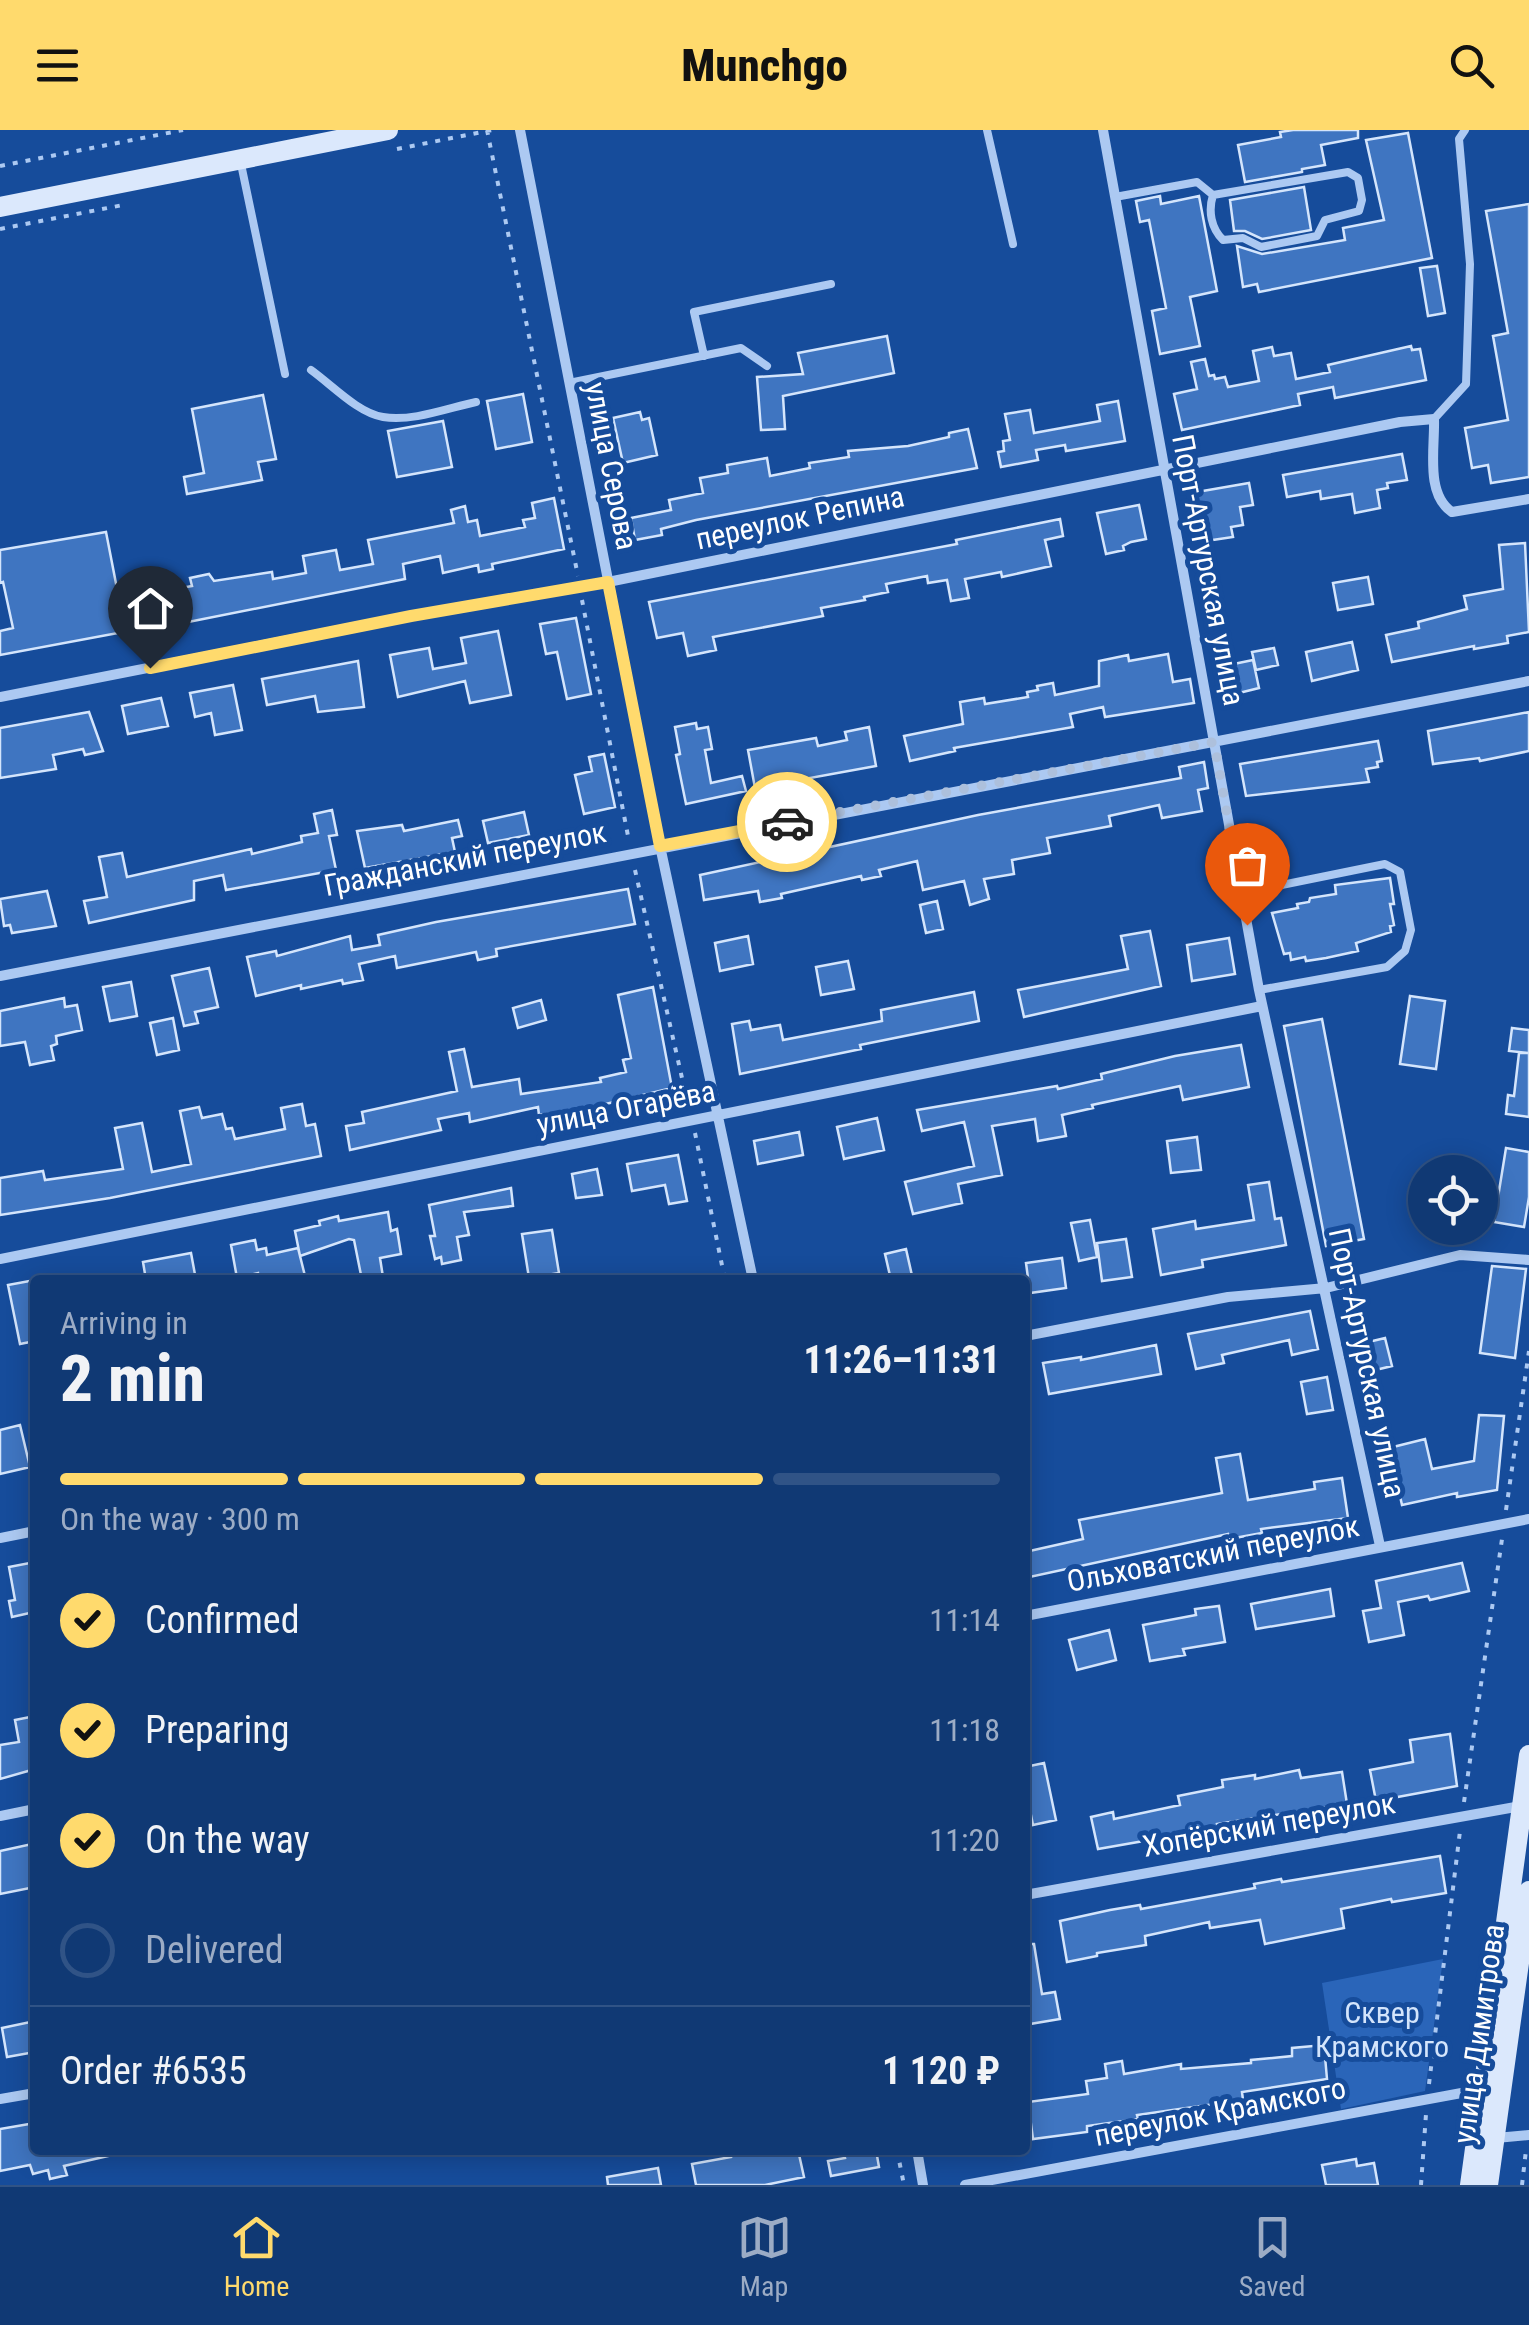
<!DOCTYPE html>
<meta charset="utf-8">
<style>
body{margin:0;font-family:"Roboto Condensed",sans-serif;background:#1e447c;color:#f1f3f6;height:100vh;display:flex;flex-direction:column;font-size:38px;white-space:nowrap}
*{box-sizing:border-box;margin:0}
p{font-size:32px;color:#9cacc5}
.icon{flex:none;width:55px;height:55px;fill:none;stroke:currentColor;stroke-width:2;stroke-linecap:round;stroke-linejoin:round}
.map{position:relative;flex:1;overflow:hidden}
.side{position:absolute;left:30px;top:1145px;width:1000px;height:880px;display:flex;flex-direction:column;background:#103974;border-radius:10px;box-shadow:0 5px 25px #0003,0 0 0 2px #305386}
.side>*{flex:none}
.tools{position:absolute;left:1408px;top:1025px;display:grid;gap:20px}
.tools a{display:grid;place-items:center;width:90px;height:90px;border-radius:50%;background:#103974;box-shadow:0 5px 25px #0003,0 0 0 2px #305386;font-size:50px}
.pin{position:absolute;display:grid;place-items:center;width:85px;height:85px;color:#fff;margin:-102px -42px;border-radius:50% 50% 50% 0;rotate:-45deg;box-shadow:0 0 10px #0007}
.pin .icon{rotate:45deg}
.courier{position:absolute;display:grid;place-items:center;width:100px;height:100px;margin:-50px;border:8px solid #ffda6d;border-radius:50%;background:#fff;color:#222;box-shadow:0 2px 12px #0007}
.summary em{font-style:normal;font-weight:800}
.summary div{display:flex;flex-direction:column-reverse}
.summary{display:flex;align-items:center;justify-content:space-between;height:170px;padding:0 30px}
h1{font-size:65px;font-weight:800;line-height:75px}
.bar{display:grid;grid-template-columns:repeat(4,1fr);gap:15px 10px;align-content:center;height:120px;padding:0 30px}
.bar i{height:12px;border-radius:8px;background:#305386}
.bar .active{background:#ffda6d}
.bar p{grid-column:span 4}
.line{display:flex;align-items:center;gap:25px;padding:0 30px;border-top:2px solid #305386}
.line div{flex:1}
ol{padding:0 30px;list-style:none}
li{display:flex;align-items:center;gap:30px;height:110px}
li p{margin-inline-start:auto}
li .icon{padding:10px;border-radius:50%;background:#ffda6d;color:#111;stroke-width:4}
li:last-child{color:#9cacc5}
li i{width:55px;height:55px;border:5px solid #305386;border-radius:50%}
header{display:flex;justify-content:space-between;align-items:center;height:130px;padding:0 30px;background:#ffda6d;color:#111;font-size:45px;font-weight:800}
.tabs{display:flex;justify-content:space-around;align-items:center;height:140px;border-top:2px solid #305386;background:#103974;font-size:28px;color:#9cacc5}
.tabs a{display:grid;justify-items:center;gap:5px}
.tabs .active{color:#ffda6d}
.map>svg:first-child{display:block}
.green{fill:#2a65b9}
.building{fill:#3f75c1;stroke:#d4e5fc;stroke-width:2.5}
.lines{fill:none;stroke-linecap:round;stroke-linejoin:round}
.path{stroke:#acc9f2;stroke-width:4;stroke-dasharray:5 8;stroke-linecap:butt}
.service{stroke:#acc9f2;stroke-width:8}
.minor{stroke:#acc9f2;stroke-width:10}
.secondary{stroke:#dbe8fc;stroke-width:20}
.done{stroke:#adc0dc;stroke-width:10;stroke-dasharray:0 18}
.route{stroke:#ffda6d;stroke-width:12}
.labels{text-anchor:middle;stroke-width:10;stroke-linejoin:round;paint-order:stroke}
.street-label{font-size:30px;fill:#fff;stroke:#164c9b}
.park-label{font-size:30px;fill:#d4e5fc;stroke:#164c9b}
</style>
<header><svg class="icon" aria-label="menu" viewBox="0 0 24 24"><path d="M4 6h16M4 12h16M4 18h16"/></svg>Munchgo<svg class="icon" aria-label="search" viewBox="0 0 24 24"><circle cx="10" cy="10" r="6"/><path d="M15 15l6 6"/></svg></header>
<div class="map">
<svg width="1529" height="2055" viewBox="0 0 1529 2055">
<rect width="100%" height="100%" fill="#164c9b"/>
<path class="green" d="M1443 1829 1425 1961 1341 1979 1322 1853Z"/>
<path class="building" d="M1293 0H1358V8L1321 15 1325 35 1302 39V42L1245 52 1238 15 1281 7 1280 2Z
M1408 3 1432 128 1259 162 1257 154 1243 157 1237 116 1262 124 1345 110 1343 98 1384 90 1366 10Z
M1304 57 1311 100 1262 109 1245 101H1234L1230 70Z
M1160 66 1161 74 1199 66 1217 161 1190 167 1200 216 1160 224 1152 181 1166 178 1149 90 1140 92 1136 71Z
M1529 74V347L1491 353 1488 335 1472 338 1465 298 1508 290 1493 206 1508 203 1486 81Z
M1437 136 1445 183 1428 186 1420 138Z
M887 206 894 243 783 266 785 299 761 300 757 247 803 244 798 223Z
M1411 216 1412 220 1420 219 1426 250 1335 268 1333 257 1298 264 1300 275 1182 300 1174 264 1197 259 1191 232 1205 229 1209 246 1214 245 1215 249 1225 247 1228 257 1259 251 1253 221 1272 217 1274 226 1291 223 1296 249 1330 242 1328 235Z
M523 264 532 312 496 319 487 271Z
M263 265 276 329 258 332 262 350 187 364 184 347 204 343 192 279Z
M1118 271 1125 311 1066 321 1065 315 1036 320 1038 330 1001 337 998 322 1004 321 1003 311 1010 310 1005 284 1030 280 1034 303 1100 291 1097 275Z
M640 282 642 290 649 288 657 325 623 333 613 288Z
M443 291 452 337 397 347 388 301Z
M968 299 977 338 696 390 661 399 662 405 635 410 631 388 671 380 669 370 703 363 700 348 728 343 727 335 767 328 770 346 810 338 809 333 849 327 848 321 908 316 949 307V303Z
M1402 324 1407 350 1387 353 1388 358 1377 360 1380 378 1355 383 1352 364 1321 369 1320 361 1287 367 1283 345Z
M1249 353 1253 375 1240 377 1243 395 1231 397 1233 407 1199 412 1191 363Z
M554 368 564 419 492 434 493 439 479 442 478 435 443 443 440 426 403 434 405 449 168 496 160 462 192 456 190 448 209 444 214 451 272 442 273 449 306 443 303 426 336 420 340 440 373 434 368 410 454 393 451 380 465 376 468 392 477 390 480 406 525 397 523 390 535 388 532 373Z
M1139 375 1146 409 1131 412 1123 416 1124 420 1106 424 1097 383Z
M1060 389 1063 406 1045 410 1051 436 1002 447 1001 442 965 449 969 468 951 471 947 450 928 453 927 446 886 454 888 462 864 467 865 470 821 478 823 486 713 507 716 520 688 526 683 503 657 508 649 472 957 414 956 410Z
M106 402 120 474 128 473 134 500 0 525V501L13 498 3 452 0 453V420Z
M1525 413 1529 502 1507 506 1508 513 1474 519V516L1392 532 1386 505 1419 498 1418 492 1467 479 1464 466 1503 459 1499 415Z
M1368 447 1373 474 1338 480 1333 453Z
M576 488 591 564 567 569 557 522 546 524 540 494Z
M498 501 511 565 470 573 465 551 398 567 390 525 429 518 433 539 466 533 461 508Z
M1352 512 1358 540 1312 551 1306 522Z
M1274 518 1278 535 1256 540 1252 522Z
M1168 524 1173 552 1190 549 1194 573 1105 587 1103 577 1070 584 1073 597 954 618 955 621 910 631 904 606 963 594 960 572 984 568 985 574 1028 567 1027 562 1038 560 1037 556 1053 553 1055 565 1099 556V531L1128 525 1129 531Z
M1253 530 1259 558 1231 565 1224 536Z
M358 531 364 577 318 582 315 566 267 575 262 549Z
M233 555 242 600 215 605 211 583 195 587 190 563Z
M161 568 168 596 128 604 122 576Z
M89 582 103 621 85 625 83 619 53 625 56 639 0 648V598Z
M1529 582V621L1480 631 1479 628 1433 634 1428 601Z
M696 593 697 599 708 597 712 619 705 620 711 653 742 646 746 661 686 674 676 625 680 624 675 597Z
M869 597 876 636 755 658 748 620 816 608 818 616 847 610 845 602Z
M1378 611 1382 631 1377 632 1378 637 1366 639 1369 652 1246 666 1240 634Z
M604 624 615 677 584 684 575 645 592 641 589 627Z
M1204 632 1208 658 1198 660 1202 681 1162 688 1159 675 1109 686 1111 696 1047 708 1050 723 1012 730 1014 744 984 749 989 769 970 775 964 751 923 760 917 731 879 740 881 746 862 750 861 746 781 764 782 768 760 772 758 761 704 770 700 745 978 685 1181 648 1179 637Z
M332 680 337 705 329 706 336 740 226 760 223 745 194 751V770L89 793 84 771 107 767 99 727 122 723 127 747 251 719 252 724 302 712 301 706 318 703 314 684Z
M524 682 529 705 488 713 483 691Z
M458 690 462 706 452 708 455 722 365 738 357 701 402 695 404 701Z
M1390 748 1394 774H1390L1394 795 1390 796 1391 802 1356 813 1358 821 1326 828 1306 831 1305 827 1291 830 1290 823 1284 824 1272 783 1298 778 1297 774 1309 772 1310 768 1336 764 1335 755Z
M628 759 635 794 496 819 497 826 478 830 476 822 397 838 395 826 359 834 363 850 343 854 342 850 301 859V855L256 866 247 827 276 821 277 826 350 806 352 820 380 815 378 805 436 792Z
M47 761 56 796 12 803 10 795 4 796 0 769Z
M937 771 943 799 926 803 920 775Z
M1150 801 1161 856 1024 887 1018 860 1128 839 1121 806Z
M748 806 753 834 720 841 715 813Z
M1229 808 1235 844 1192 851 1187 815Z
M848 831 854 859 821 865 816 837Z
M209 838 218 877 195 882 198 893 184 896 172 846Z
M131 852 137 886 110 891 103 857Z
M653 857 672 958 589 978 539 985 538 977 470 992 469 983 438 989 441 1000 350 1020 346 996 364 993 362 982 457 961 449 922 464 919 472 957 519 949 521 964 601 952 600 948 626 942 623 930 631 928 618 865Z
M974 862 979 891 860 915 861 919 740 944 732 894 749 891 751 900 780 895 783 910 882 891 881 880Z
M1410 866 1445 871 1436 939 1400 934Z
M64 868 65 877 77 875 82 900 56 906 57 914 51 916 54 930 30 935 25 912 0 916V881Z
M541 870 546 890 518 898 513 878Z
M173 888 179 920 157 925 150 893Z
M1322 889 1364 1109 1326 1116 1284 896Z
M1512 898 1529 900V987L1506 984 1508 965 1514 966 1519 923H1528L1509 921Z
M1241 915 1249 957 1183 970 1180 956 1092 975 1093 978 1062 985 1066 1006 1038 1011 1035 989 992 996 1002 1045 958 1054 962 1073 913 1084 905 1052 974 1036 964 992 922 1001 917 980 1057 956 1058 959 1102 949 1101 944 1175 926Z
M302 974 306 996 315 994 321 1026 110 1068 0 1085V1048L43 1041 45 1050 123 1039 115 998 142 993 152 1042 191 1034 180 981 199 977 202 988 222 984 226 999 232 998 235 1009 285 999 281 978Z
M877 988 884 1020 844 1029 837 997Z
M799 1002 803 1025 758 1034 754 1011Z
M1197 1007 1201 1040 1171 1043 1167 1011Z
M1506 1018 1529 1022V1067L1524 1097 1494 1092Z
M678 1025 687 1071 669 1074 665 1055 632 1061 627 1034Z
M597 1039 602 1065 576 1068 572 1044Z
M1269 1052 1275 1089 1281 1088 1286 1115 1202 1130 1203 1137 1161 1145 1153 1099 1195 1091 1196 1099 1254 1090 1248 1055Z
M511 1058 513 1076 464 1082 469 1105 457 1107 461 1130 442 1134 441 1127 435 1129 430 1106H435L429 1075Z
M388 1082 391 1101 397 1099 401 1124 380 1128 383 1147 362 1150 354 1110 349 1109 300 1126 295 1101 320 1095 319 1091 338 1086 339 1091Z
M1090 1090 1097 1127 1079 1131 1071 1093Z
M552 1100 559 1143 529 1148 522 1104Z
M1126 1109 1132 1147 1102 1151 1097 1113Z
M255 1110 257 1120 266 1118 267 1125 298 1118 306 1150H259L258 1143 237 1148 231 1115Z
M906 1119 913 1150H891L885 1124Z
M191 1123 196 1150H146L143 1132Z
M1062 1128 1066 1158 1030 1163 1026 1133Z
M1492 1136 1526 1139 1515 1228 1480 1223Z
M35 1150V1211L20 1214 8 1155Z
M1310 1181 1318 1219 1292 1225 1289 1210 1222 1225 1224 1233 1196 1239 1188 1204Z
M1385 1208 1392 1236 1363 1243 1356 1215Z
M1156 1215 1161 1244 1049 1264 1043 1233 1081 1227V1230Z
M1327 1247 1333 1280 1307 1284 1301 1252Z
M1479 1285 1504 1286 1497 1360 1457 1367V1363L1402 1375 1389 1318 1425 1309 1432 1339 1474 1331Z
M20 1295 30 1337 0 1344V1300Z
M1240 1324 1248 1370 1315 1359 1314 1352 1342 1348 1348 1388 1261 1399 1262 1403 1229 1409 1228 1404 1025 1448V1422L1083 1409 1079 1390 1222 1363 1216 1328Z
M35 1432V1471H32L34 1482 12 1487 9 1471 15 1470 9 1437Z
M1462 1433 1469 1461 1430 1470 1428 1466 1398 1472 1404 1505 1369 1512 1363 1481 1381 1478 1376 1451Z
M1330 1459 1334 1486 1256 1499 1251 1474Z
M1219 1476 1225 1512 1183 1519 1185 1525 1150 1531 1143 1495 1196 1485 1195 1479Z
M1109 1500 1116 1530 1077 1540 1069 1510Z
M35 1586V1639L0 1649V1615L19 1612 15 1590Z
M1450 1604 1457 1656 1376 1671 1370 1640 1413 1632 1410 1610Z
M1044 1633 1056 1690 1033 1695 1025 1656V1637Z
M1299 1640 1301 1648 1342 1642 1347 1674 1217 1694 1218 1698 1098 1719 1091 1687 1113 1682 1114 1689 1180 1675 1178 1666 1223 1657 1222 1650 1255 1645V1649Z
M32 1714 35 1757 0 1764V1721Z
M1440 1726 1446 1763 1392 1772 1391 1769 1341 1779 1344 1798 1265 1814 1260 1790 1210 1798 1209 1792 1145 1806 1146 1815 1097 1823V1826L1067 1832 1060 1791 1110 1780 1140 1775 1141 1779 1255 1758 1254 1754 1281 1749 1282 1752Z
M1025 1814H1034L1042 1864 1055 1862 1060 1889 1030 1894 1025 1867Z
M35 1891V1922L7 1927 2 1898Z
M1324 1915 1327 1949 1242 1962 1243 1970 1137 1985 1138 1989 1087 1996V2002L1033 2009 1028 1972 1088 1964 1086 1951 1107 1948 1105 1934 1122 1931 1124 1944 1181 1934V1939L1251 1933V1930L1292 1926V1918Z
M35 1993V2020H107L108 2026 64 2036 67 2045 50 2049 48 2040 33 2044 30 2035 0 2041V1999Z
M730 2020H798L804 2047 765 2055H696L692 2034 731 2027Z
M843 2020H876L879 2037 831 2046 828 2031 845 2028Z
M1356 2029 1357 2036 1374 2033 1378 2055H1326L1322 2035Z
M658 2038 661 2055H608L607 2047Z"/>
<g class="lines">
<path class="path" d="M487 0 578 446
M397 19 492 0
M0 36 183 0
M0 99 123 75
M582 470 629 711
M635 740 689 979
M695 1003 725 1150
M1506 1380 1529 1221
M1464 1672 1502 1409
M1429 1954 1460 1701
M897 2020 904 2055
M1421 2055 1426 1984
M1522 2055 1526 2020"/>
<path class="service" d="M987 0 1013 114
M241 34 285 244
M1115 67 1197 52 1213 65 1348 42 1358 48 1362 70 1359 81 1325 90 1317 106 1261 117 1243 108 1223 110C1211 98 1208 81 1213 65
M704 226 694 182 831 154
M311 240C332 255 358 283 383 287 412 292 448 278 476 272
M569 253 741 218 767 236
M1434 289 1466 254 1470 134 1459 9 1465 0
M1242 763 1385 734 1400 742 1411 800 1405 821 1387 837 1259 860"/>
<path class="minor" d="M520 0 660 716 753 1150
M1103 0 1259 860 1380 1416
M0 567 411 486 608 452 1400 292 1434 289C1435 318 1425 364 1452 382L1529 369
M0 846 1529 551
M0 1129 1262 876
M1025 1206 1228 1167 1326 1158 1460 1125 1529 1130
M0 1408 35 1401
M1025 1486 1529 1389
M0 1686 35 1679
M1025 1765 1521 1676
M0 1969 35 1963
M1496 2008 1529 2005
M917 2020 923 2055
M965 2055 1483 1959"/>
<path class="secondary" d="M0 77 388 0
M1470 2055 1529 1625
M1488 2055 1529 1761"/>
</g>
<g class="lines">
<path class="done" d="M787 692 1214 612 1247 795"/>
<path class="route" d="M150 538 411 486 608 452 660 716 787 692"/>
</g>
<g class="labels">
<g class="street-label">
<text transform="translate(611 336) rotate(79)" y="10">улица Серова</text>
<text transform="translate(800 388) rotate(-12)" y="10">переулок Репина</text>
<text transform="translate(1208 440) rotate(79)" y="10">Порт-Артурская улица</text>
<text transform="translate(465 729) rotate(-11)" y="10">Гражданский переулок</text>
<text transform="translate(626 978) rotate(-11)" y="10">улица Огарёва</text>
<text transform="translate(1367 1233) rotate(78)" y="10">Порт-Артурская улица</text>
<text transform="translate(1213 1424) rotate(-11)" y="10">Ольховатский переулок</text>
<text transform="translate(1269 1695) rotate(-10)" y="10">Хопёрский переулок</text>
<text transform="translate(1479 1904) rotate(-82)" y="10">улица Димитрова</text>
<text transform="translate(1220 1982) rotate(-11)" y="10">переулок Крамского</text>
</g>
<g class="park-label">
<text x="1382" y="1893">Сквер<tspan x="1382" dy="34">Крамского</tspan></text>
</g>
</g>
</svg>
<div class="tools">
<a><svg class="icon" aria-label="locate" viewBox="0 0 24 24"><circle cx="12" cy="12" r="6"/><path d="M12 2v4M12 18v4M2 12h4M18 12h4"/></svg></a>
</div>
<div class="pin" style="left:1247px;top:795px;background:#ea580c"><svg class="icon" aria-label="bag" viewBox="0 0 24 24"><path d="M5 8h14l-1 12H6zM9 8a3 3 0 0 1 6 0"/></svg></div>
<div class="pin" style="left:150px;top:538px;background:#1f2937"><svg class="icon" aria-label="home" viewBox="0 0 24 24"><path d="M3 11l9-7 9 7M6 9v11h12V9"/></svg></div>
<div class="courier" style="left:787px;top:692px"><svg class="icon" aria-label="car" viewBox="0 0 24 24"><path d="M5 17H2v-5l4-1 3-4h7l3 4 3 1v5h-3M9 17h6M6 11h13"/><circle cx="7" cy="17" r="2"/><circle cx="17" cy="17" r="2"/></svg></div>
<section class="side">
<div class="summary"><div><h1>2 min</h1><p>Arriving in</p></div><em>11:26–11:31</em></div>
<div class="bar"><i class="active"></i><i class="active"></i><i class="active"></i><i></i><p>On the way · 300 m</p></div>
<ol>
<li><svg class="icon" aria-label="check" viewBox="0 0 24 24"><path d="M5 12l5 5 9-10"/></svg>Confirmed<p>11:14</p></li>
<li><svg class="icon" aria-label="check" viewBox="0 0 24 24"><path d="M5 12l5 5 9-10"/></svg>Preparing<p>11:18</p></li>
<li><svg class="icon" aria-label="check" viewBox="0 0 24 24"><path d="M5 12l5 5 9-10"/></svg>On the way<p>11:20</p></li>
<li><i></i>Delivered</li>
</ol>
<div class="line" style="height:130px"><div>Order #6535</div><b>1 120 ₽</b></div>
</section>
</div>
<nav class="tabs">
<a class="active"><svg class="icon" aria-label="home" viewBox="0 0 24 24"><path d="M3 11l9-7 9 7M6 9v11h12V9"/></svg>Home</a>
<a><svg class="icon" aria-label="map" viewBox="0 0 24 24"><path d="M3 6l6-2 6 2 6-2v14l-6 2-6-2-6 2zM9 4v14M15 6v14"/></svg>Map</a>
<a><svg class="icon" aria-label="saved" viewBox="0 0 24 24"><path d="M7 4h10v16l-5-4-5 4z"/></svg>Saved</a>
</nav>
